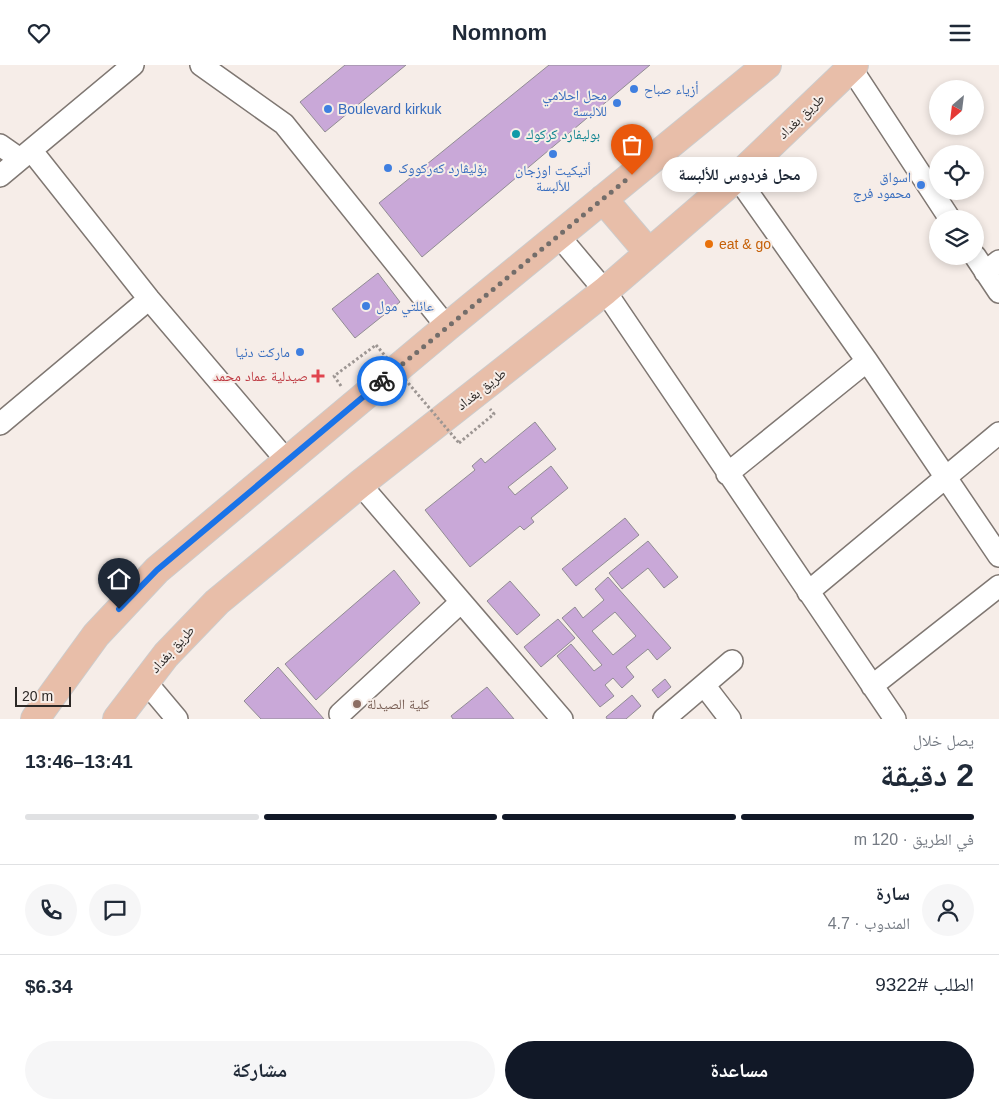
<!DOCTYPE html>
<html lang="ar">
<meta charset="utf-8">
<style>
body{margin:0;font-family:Helvetica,"Noto Naskh Arabic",sans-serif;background:#f6f6f7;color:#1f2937;direction:rtl;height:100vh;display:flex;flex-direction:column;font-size:19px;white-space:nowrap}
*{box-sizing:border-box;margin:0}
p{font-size:16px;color:#747a83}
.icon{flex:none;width:28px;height:28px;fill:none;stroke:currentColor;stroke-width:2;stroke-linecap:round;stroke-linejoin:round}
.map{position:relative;height:654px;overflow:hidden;direction:ltr}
.panel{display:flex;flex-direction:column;background:#fff;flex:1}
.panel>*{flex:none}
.needle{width:32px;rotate:208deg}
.buttons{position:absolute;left:929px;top:15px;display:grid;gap:10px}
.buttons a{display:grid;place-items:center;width:55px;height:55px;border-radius:50%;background:#fff;box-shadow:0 2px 8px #0003;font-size:25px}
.scale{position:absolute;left:15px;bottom:12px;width:56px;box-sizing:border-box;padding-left:5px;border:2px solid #2c2826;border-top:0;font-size:14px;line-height:18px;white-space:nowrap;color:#2c2826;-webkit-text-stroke:4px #f6ede8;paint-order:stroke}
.pin{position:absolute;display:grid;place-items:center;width:42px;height:42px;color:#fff;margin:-51px -21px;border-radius:50% 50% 50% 0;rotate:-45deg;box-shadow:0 0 5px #0007}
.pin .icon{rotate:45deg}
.courier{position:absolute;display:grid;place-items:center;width:50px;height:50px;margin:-25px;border:4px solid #1a73e8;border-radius:50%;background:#fff;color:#222;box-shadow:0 1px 6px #0007}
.bubble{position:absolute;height:35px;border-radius:18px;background:#fff;box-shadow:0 2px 8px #0003;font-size:16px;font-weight:700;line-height:35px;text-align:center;direction:rtl}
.headline em{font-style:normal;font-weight:700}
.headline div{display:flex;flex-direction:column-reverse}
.headline{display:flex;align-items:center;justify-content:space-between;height:85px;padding:0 25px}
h1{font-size:32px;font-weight:700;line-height:38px}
.bar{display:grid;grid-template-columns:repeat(4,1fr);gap:8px 5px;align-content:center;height:60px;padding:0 25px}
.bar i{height:6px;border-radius:4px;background:#e0e1e3}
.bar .active{background:#111827}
.bar p{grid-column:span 4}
.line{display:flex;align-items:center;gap:12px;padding:0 25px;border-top:1px solid #e0e1e3}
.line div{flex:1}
.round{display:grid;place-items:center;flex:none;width:52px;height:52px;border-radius:26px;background:#f6f6f7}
.button{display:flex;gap:10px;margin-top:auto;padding:10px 25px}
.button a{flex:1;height:58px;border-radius:30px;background:#111827;color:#fff;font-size:20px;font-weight:700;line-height:58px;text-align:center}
.button a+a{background:#f6f6f7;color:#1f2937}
header{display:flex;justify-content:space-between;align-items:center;height:65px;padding:0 25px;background:#fff;font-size:22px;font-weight:700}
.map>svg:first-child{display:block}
.building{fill:#c9a8d8;stroke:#918c94;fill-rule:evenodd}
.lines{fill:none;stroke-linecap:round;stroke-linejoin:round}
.street-casing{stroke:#7f7772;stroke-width:24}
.primary-casing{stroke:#cccbcb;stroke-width:30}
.path{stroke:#9d9693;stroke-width:3;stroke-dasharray:2.5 2.5;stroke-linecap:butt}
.street{stroke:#fff;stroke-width:21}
.primary{stroke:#e8bea9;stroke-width:28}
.path-bridge{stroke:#9d9693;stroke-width:3;stroke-dasharray:2.5 2.5;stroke-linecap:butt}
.done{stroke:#736d6a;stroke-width:5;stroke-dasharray:0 9}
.route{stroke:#1a73e8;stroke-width:6}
.shop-dot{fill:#3f7fe0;stroke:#f6ede8;stroke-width:2}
.culture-dot{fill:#0f9aa8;stroke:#f6ede8;stroke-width:2}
.food-dot{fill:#e8710a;stroke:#f6ede8;stroke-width:2}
.health-dot{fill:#e0444e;stroke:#f6ede8;stroke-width:2}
.education-dot{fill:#8d6e63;stroke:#f6ede8;stroke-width:2}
.labels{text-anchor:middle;stroke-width:4;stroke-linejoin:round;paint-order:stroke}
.shop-label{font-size:14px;fill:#366cbe;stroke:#f6ede8;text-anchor:start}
.street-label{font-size:14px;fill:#2c2826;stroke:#f6ede8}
.culture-label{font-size:14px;fill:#0d838f;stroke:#f6ede8;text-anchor:start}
.food-label{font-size:14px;fill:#c56008;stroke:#f6ede8;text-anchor:start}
.health-label{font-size:14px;fill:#be3a42;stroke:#f6ede8;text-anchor:end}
.education-label{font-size:14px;fill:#785e54;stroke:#f6ede8;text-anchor:start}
</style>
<header><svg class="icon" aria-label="menu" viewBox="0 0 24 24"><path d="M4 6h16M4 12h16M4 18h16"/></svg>Nomnom<svg class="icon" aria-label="heart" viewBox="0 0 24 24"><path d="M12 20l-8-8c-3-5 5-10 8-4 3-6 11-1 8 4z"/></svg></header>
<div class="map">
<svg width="999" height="654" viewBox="0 0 999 654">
<rect width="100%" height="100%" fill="#f6ede8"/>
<path class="building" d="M345 0H406L325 67 300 37Z
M549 0H650L422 192 379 138Z
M378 208 400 237 355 273 332 244Z
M535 357 556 384 508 422 515 430 551 401 568 423 531 453 534 457 524 465 520 461 470 502 425 445 475 405 472 401 481 393 485 398Z
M625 453 639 470 576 521 562 504Z
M648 476 678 512 664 523 648 503 622 524 609 508Z
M394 505 420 538 316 635 285 599Z
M608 512 671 583 657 595 648 584 626 602 634 612 622 623 613 613 605 620 614 631 600 642 557 591 571 579 594 606 602 600 562 553 575 542 583 553 604 535 595 524ZM615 547 636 571 613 590 592 566Z
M510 516 540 550 517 570 487 536Z
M558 554 575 573 541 602 524 582Z
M278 602 324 654H261L244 636Z
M665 614 671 622 658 633 652 625Z
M487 622 514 654H453L451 651Z
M632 630 641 641 626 654H607L606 652Z"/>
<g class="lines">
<g class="street-casing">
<path id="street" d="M201 0 284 59 447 262
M851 3 950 154
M0 80 20 94
M31 85 149 234 286 395
M0 111 133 0
M737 112 867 296 999 491
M558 170 605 226 895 654
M975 191 999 227
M985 207 999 196
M0 359 149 234
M727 409 867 296
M360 419 562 654
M808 527 999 368
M145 616 177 654
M704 620 730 654
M872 621 999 521
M340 649 461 537
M664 654 732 596"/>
</g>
<g class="primary-casing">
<path id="primary" d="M603 134 649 188
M35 654 96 570 157 505 447 262 767 0
M117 654 166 590 217 537 360 419 605 226 737 112 854 0"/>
</g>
<path class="path" d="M341 321 334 311 376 280
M459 378 494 349 490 344"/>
<use href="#street" class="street"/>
<use href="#primary" class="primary"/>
<path class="path-bridge" d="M376 280 459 378"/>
</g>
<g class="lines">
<path class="done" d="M382 316 632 110"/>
<path class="route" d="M119 544 157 505 382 316"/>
</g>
<g class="shop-dot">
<circle cx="634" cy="24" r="5"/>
<circle cx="617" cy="38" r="5"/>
<circle cx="328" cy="44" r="5"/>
<circle cx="553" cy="89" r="5"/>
<circle cx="388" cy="103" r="5"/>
<circle cx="921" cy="120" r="5"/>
<circle cx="366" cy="241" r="5"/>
<circle cx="300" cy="287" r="5"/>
</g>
<circle class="culture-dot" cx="516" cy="69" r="5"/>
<circle class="food-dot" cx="709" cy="179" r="5"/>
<path class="health-dot" d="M315.5 303.5h5v5h5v5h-5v5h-5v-5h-5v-5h5z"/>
<circle class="education-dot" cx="357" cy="639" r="5"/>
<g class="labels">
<g class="shop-label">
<text x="644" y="29">أزياء صباح</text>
<text x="607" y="35" text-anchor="end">محل احلامي<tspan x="607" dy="16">للالبسة</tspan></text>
<text x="338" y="49">Boulevard kirkuk</text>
<text x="398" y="108">بۆلیڤارد کەرکووک</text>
<text x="553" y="110" text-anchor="middle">أتيكيت اوزجان<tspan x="553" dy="16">للألبسة</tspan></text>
<text x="911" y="117" text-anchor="end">اسواق<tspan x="911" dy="16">محمود فرج</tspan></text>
<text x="376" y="246">عائلتي مول</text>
<text x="290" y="292" text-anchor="end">ماركت دنيا</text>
</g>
<g class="street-label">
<text transform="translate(801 51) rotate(-44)" y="5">طريق بغداد</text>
<text transform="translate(481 324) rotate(-38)" y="5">طريق بغداد</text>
<text transform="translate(172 584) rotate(-48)" y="5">طريق بغداد</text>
</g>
<g class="culture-label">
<text x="526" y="74">بوليفارد كركوك</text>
</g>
<g class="food-label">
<text x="719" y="184">eat &amp; go</text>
</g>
<g class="health-label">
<text x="308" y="316">صيدلية عماد محمد</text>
</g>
<g class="education-label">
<text x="367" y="644">كلية الصيدلة</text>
</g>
</g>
</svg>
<div class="buttons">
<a><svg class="needle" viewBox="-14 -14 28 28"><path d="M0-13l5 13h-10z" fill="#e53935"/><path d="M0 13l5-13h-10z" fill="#747a83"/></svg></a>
<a><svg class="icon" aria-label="locate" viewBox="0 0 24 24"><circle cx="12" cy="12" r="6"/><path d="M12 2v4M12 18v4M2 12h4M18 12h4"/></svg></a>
<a><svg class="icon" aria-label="layers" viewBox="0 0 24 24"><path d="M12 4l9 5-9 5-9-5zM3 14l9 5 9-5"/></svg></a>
</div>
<div class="scale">20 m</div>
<div class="pin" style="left:632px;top:110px;background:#ea580c"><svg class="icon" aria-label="bag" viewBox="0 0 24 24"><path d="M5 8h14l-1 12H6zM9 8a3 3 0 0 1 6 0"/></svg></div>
<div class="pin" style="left:119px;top:544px;background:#1f2937"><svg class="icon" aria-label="home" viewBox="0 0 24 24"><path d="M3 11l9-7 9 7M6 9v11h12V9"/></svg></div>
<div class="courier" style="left:382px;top:316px"><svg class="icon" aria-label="bike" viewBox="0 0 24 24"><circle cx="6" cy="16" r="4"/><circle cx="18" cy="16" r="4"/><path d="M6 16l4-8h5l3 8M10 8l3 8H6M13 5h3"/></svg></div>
<div class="bubble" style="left:662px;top:92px;width:155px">محل فردوس للألبسة</div>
</div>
<section class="panel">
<div class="headline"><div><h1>2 دقيقة</h1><p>يصل خلال</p></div><em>13:41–13:46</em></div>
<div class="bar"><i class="active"></i><i class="active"></i><i class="active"></i><i></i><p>في الطريق · 120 m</p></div>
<div class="line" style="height:90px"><a class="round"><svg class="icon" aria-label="person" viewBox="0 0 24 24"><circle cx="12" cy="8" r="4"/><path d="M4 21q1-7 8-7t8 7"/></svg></a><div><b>سارة</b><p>المندوب · 4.7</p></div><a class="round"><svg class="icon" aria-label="chat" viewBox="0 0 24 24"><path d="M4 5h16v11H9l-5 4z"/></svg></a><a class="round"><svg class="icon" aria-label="phone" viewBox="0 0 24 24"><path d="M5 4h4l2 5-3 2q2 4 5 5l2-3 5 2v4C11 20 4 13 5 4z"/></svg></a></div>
<div class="line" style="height:65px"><div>الطلب #9322</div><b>$6.34</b></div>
<div class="button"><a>مساعدة</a><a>مشاركة</a></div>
</section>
